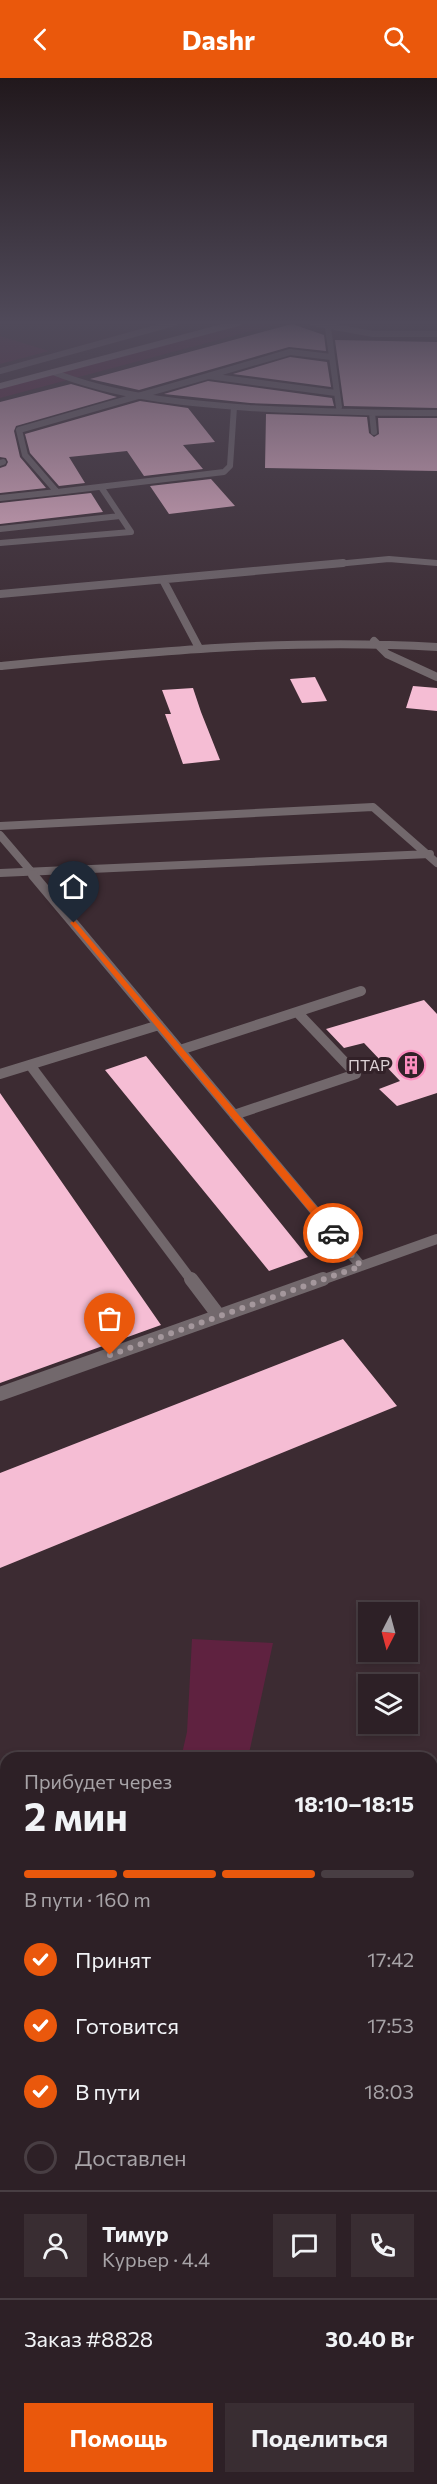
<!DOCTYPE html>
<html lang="ru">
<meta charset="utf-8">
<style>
body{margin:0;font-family:Commissioner,sans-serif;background:#392d32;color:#f1f3f6;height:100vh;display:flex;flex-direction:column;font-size:22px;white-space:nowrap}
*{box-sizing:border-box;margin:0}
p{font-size:20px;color:#a7a3a7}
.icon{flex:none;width:33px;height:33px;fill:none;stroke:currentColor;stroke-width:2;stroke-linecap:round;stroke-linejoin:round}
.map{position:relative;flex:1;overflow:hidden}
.details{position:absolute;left:0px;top:1674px;width:438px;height:732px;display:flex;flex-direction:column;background:#2d2026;border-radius:18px 18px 0 0;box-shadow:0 3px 9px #0003,0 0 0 2px #483e43}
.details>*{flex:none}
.needle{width:39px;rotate:186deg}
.fabs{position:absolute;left:358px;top:1524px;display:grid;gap:12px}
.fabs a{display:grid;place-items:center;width:60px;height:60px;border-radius:0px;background:#2d2026;box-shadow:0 3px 9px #0003,0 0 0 2px #483e43;font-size:30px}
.pin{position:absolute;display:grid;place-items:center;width:51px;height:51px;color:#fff;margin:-62px -26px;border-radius:50% 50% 50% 0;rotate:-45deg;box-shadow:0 0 6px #0007}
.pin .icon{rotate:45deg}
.courier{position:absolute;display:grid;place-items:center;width:60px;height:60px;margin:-30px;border:4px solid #ea580c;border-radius:50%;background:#fff;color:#222;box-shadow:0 2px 8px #0007}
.summary em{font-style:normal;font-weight:700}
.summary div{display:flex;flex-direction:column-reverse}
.summary{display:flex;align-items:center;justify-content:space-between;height:102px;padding:0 24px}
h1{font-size:39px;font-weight:700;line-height:45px}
.bar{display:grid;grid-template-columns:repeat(4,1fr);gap:9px 6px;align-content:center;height:72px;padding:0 24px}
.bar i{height:8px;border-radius:4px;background:#483e43}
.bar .current{background:#ea580c}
.bar p{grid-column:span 4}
.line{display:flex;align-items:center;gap:15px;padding:0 24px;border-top:2px solid #483e43}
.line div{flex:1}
.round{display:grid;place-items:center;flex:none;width:63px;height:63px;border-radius:0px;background:#392d32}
ol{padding:0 24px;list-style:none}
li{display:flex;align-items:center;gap:18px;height:66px}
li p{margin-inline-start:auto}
li .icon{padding:6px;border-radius:50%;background:#ea580c;color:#fff;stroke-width:4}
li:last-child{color:#a7a3a7}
li i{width:33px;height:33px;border:3px solid #483e43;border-radius:50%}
.cta{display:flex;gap:12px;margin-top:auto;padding:12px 24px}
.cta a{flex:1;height:69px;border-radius:0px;background:#ea580c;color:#fff;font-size:24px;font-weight:700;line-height:69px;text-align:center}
.cta a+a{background:#392d32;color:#f1f3f6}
header{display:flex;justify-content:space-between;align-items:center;height:78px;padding:0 24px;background:#ea580c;color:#fff;font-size:27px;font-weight:700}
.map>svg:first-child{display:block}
.green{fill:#5f2240}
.building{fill:#f5bdd4}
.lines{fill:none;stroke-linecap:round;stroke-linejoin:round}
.service-far3{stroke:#72686c;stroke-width:6}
.service-far2{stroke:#72686c;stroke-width:8}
.service-far1{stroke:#72686c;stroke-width:10}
.service{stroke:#72686c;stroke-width:14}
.secondary{stroke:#96878d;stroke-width:6}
.route{fill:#ea580c}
.done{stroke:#a4979c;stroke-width:6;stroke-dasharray:0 10.8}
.labels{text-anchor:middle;stroke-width:6;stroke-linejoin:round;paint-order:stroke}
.poi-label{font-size:16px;fill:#dcd1d5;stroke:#322128;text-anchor:end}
</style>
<header><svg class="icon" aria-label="back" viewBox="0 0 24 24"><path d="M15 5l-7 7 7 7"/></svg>Dashr<svg class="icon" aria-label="search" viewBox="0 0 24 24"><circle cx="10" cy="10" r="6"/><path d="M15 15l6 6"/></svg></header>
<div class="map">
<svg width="437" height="2406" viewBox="0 0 437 2406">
<rect width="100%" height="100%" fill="#3c2b32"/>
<path class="green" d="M238 245H281L0 320V308Z
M0 258 49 273 0 286Z
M192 1561 273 1565 248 1680H181L187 1654Z
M0 1823 6 1824V2400H71L69 2406H0Z
M432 2097 437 2106V2406H359V2400H432Z"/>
<path class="building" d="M292 246 324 257 326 273 289 269 139 312 90 301Z
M335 262 437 264V330L344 328Z
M290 279 327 284 331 309 233 296Z
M208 303 332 320 334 328 250 325 164 316Z
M71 306 117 319 16 348 14 353 20 379 46 410 0 415V390L6 388 8 384 6 380 0 379V324Z
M140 323 188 330 215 364 183 367 203 391 144 398 127 373 69 379 85 405 59 408 30 375 25 356Z
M266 336 367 339 369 355 374 359 379 356 378 340H437V393L265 390Z
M211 401 235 428 169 436 150 408Z
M91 415 103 434 0 446V425Z
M315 599 327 623 302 625 290 601Z
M413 608 437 610V633L406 630Z
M193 610 201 634 220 682 183 686 165 636H171L162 612Z
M424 922 437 936V1015L397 1028 379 1011 400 1003 364 965 344 970 326 951Z
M146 978 308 1179 269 1193 105 992Z
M0 1015 161 1247 0 1305Z
M343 1261 397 1328 0 1490V1395Z"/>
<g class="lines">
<path class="service-far3" d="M313 245 373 256H437
M333 247 328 250 339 329
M331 279 290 274 208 298 336 315
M0 293 174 245
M53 294C116 319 183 325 250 330 312 333 375 335 437 335
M208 298 19 352 25 377 57 414 224 394 230 388 234 329
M372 335 374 354
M0 385 3 384
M0 420 57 414
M0 451 120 438
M0 465 131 454 101 409
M326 487 389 481 437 485"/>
<path class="service-far2" d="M163 502 199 570
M0 516 343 485
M374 563 387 576 437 599
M0 588C146 574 290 560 437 569
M0 748 373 729 437 785
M0 757 35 798
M0 795 430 776"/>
<path class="service-far1" d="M33 797 361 1188
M180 972 361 913
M30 987 192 1203
M0 996 159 947
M234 1037 356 996 297 934
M319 1203 437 1161"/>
<path class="service" d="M191 1201 219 1238
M0 1316 323 1201"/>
<path class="secondary" d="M0 308 238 245"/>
</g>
<linearGradient id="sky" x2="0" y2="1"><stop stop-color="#21181c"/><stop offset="0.42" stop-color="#504a5a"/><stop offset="1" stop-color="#504a5a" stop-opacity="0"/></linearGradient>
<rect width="437" height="582" fill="url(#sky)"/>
<path class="route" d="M74 842 337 1153V1158H330L71 846 70 845Z"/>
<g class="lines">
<path class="done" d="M110 1277 361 1188 333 1155"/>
</g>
<defs>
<g id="building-ring" transform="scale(1.5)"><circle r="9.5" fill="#322128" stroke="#fd8ec0" stroke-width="1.5"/><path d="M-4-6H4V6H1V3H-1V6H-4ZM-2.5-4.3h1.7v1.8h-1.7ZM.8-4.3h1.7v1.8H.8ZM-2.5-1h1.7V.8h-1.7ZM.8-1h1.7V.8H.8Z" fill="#fd8ec0"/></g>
</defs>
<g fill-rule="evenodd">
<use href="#building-ring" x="411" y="987"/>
</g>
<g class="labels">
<g class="poi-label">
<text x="390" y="993">ПТАР</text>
</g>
</g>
</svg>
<div class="fabs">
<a><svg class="needle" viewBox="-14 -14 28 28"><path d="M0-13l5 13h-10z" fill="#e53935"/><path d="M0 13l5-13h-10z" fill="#a7a3a7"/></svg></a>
<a><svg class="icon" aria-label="layers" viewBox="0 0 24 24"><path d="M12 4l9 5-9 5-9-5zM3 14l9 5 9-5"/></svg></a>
</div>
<div class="pin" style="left:110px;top:1277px;background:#ea580c"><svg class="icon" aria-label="bag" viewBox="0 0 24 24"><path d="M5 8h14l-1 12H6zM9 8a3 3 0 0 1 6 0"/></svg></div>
<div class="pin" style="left:74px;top:845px;background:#1f2937"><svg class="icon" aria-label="home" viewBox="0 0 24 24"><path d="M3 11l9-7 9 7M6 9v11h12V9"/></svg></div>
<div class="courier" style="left:333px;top:1155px"><svg class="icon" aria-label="car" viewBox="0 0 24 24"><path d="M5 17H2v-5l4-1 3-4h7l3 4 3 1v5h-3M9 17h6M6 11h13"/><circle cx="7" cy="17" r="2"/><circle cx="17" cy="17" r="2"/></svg></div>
<section class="details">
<div class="summary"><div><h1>2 мин</h1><p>Прибудет через</p></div><em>18:10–18:15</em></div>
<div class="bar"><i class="current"></i><i class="current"></i><i class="current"></i><i></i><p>В пути · 160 m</p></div>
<ol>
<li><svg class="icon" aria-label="check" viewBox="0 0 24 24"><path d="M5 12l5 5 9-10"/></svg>Принят<p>17:42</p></li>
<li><svg class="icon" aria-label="check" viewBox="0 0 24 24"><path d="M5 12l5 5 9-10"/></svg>Готовится<p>17:53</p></li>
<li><svg class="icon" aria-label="check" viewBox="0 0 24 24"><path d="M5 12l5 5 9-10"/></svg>В пути<p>18:03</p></li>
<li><i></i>Доставлен</li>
</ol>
<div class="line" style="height:108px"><a class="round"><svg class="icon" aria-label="person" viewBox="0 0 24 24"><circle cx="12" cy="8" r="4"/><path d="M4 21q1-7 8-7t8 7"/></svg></a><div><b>Тимур</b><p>Курьер · 4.4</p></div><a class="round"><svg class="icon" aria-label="chat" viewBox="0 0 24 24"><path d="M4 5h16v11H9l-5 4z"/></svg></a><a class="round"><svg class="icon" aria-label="phone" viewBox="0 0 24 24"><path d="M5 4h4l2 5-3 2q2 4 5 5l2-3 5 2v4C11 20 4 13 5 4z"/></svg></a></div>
<div class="line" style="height:78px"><div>Заказ #8828</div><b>30.40 Br</b></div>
<div class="cta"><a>Помощь</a><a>Поделиться</a></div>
</section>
</div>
